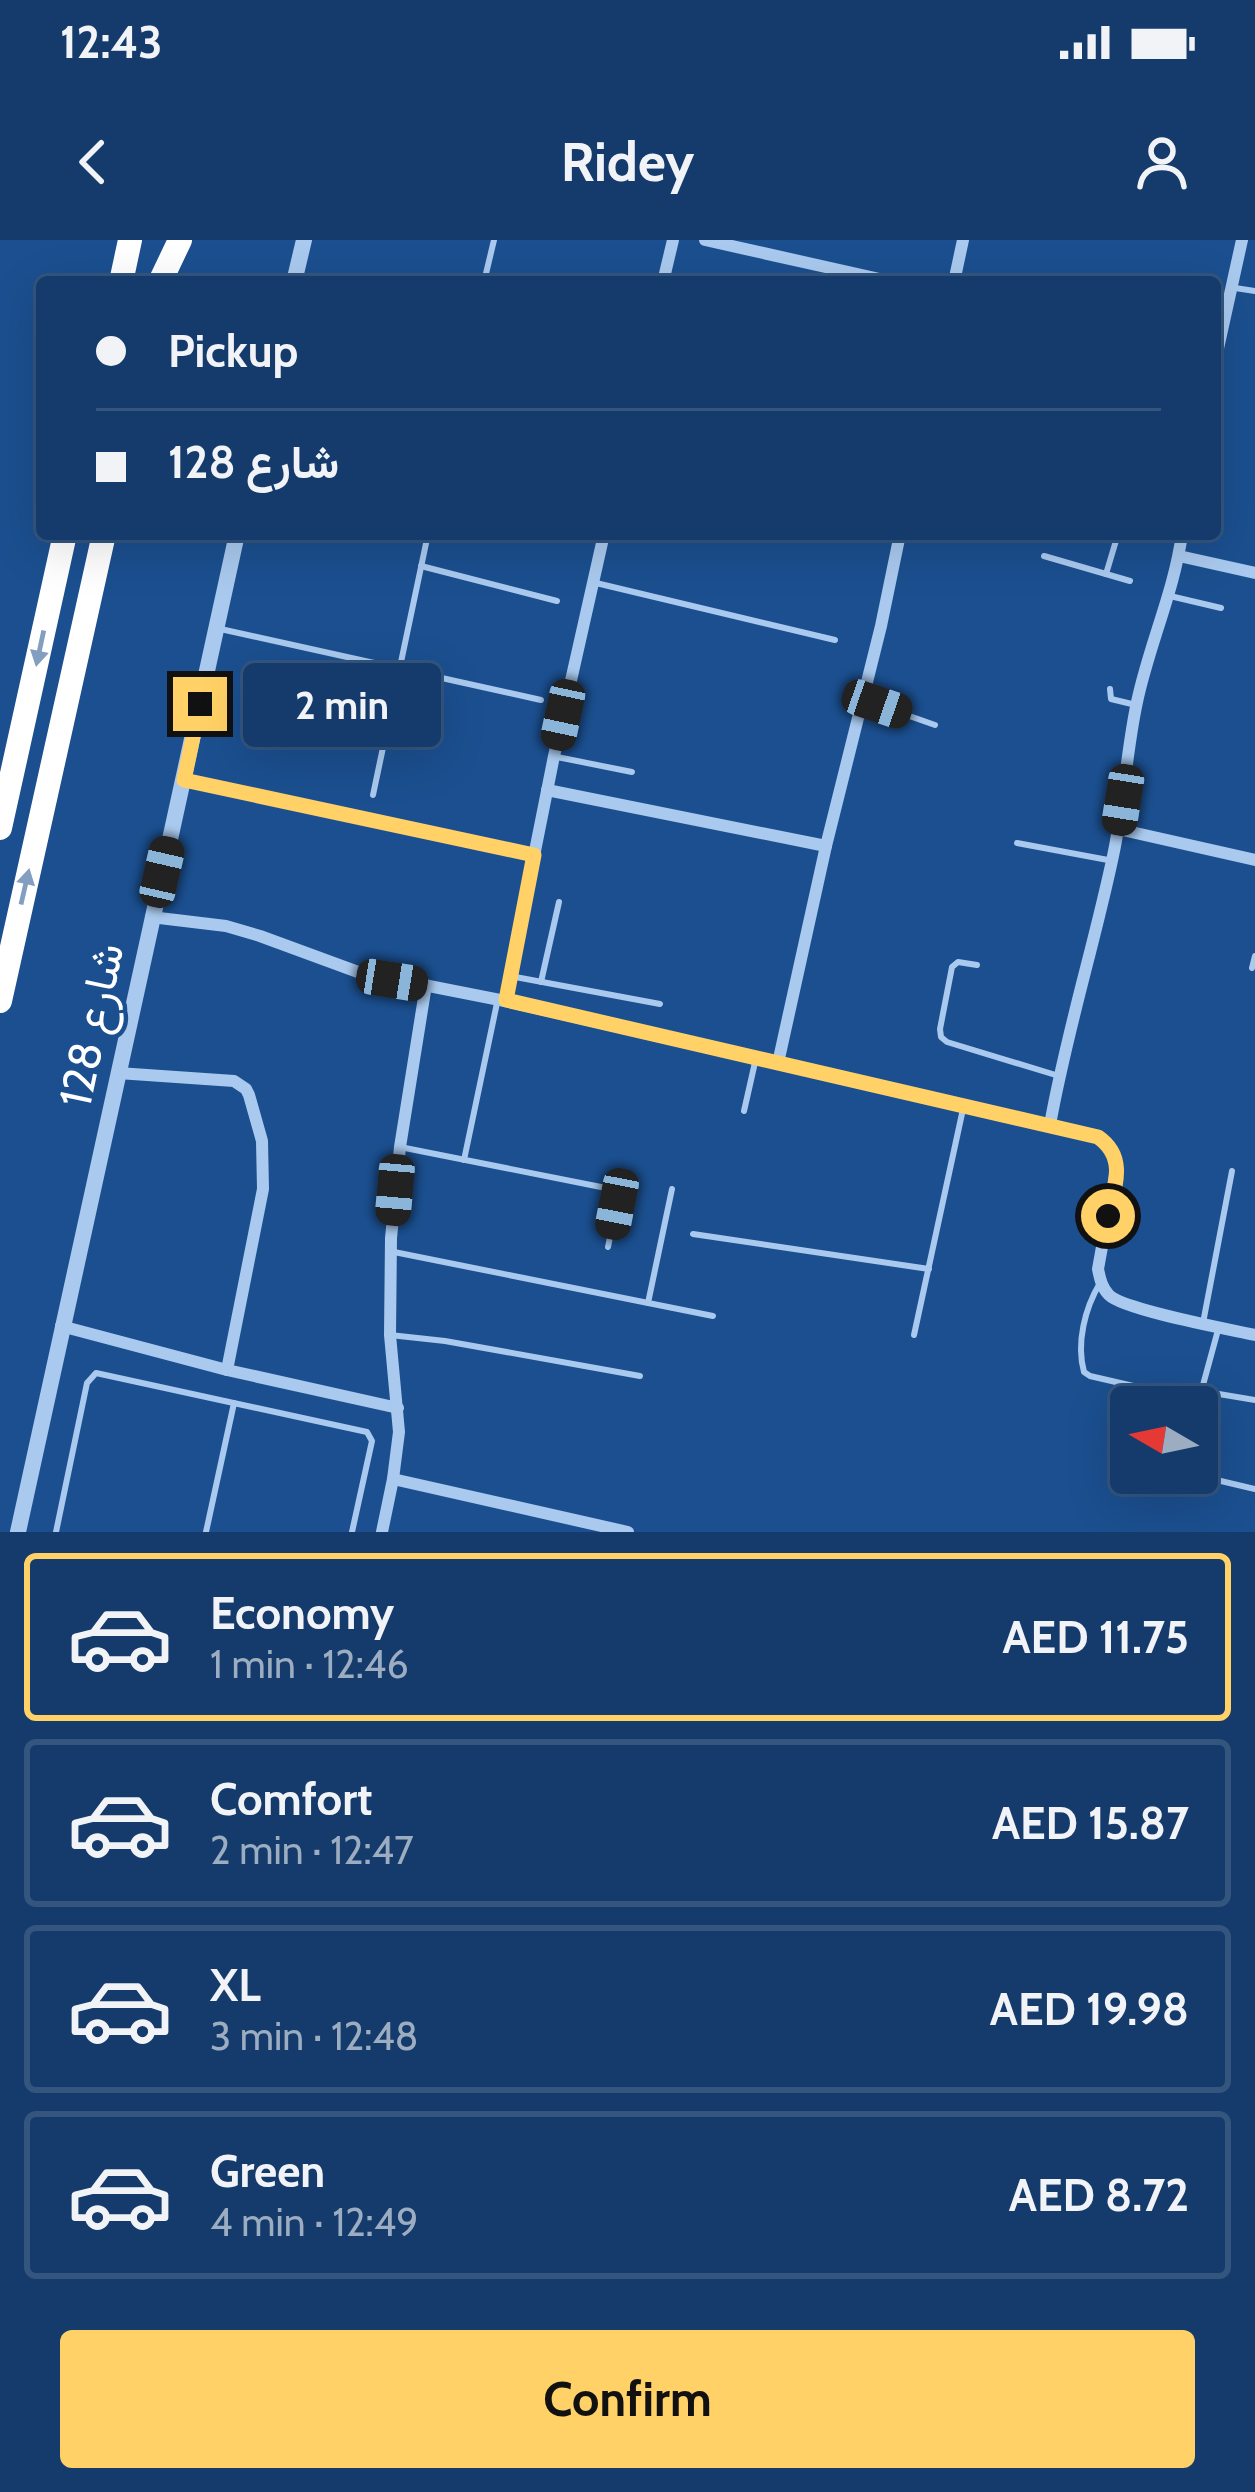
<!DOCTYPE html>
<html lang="en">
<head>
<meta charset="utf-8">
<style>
  :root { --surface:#143b6b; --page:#214673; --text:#f1f3f6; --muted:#9dadc1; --line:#33557e; --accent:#ffd166 }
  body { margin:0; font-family:Cabin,Vazirmatn,sans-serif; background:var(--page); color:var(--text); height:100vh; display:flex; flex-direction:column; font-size:45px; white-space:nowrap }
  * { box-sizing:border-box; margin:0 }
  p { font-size:39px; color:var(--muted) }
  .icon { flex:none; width:66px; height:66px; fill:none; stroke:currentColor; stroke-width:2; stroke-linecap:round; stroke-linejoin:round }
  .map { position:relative; height:1292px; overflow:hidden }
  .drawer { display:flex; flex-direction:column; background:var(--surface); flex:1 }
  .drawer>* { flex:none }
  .hud { position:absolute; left:36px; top:36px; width:1185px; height:264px; border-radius:12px; box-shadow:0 12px 48px #0002,0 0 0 3px var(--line); display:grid; align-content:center; height:264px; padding:0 60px; background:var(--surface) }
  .needle { width:78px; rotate:279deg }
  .tools { position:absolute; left:1110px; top:1146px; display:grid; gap:24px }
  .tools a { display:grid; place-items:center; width:108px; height:108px; border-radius:12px; background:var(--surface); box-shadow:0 12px 48px #0002,0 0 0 3px var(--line); font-size:60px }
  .end { position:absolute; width:54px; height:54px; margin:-27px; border:15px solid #ffd166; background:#111; box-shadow:0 0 0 6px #111 }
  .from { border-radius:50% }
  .bubble { position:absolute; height:84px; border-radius:12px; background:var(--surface); box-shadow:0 12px 48px #0002,0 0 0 3px var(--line); font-size:39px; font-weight:700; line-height:84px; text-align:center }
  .car { position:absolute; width:36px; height:72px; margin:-36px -18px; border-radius:15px; box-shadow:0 0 9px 3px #0007; background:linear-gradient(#222 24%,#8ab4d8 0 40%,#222 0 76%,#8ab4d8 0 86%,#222 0) }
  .hud b { display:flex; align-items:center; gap:42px; height:114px; font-size:45px }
  .hud b+b { border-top:3px solid var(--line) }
  .hud i { width:30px; height:30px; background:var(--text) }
  ul { padding:21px 0 0; list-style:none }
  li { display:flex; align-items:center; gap:36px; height:168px; margin:0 24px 18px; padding:0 36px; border:6px solid var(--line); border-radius:12px }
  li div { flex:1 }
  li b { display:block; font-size:45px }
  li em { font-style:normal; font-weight:700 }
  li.selected { border-color:var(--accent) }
  li>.icon { width:108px; height:108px; stroke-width:1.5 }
  .button { display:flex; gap:24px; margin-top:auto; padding:24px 60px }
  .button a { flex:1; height:138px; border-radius:12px; background:var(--accent); color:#111; font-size:48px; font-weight:700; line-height:138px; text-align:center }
  .status { display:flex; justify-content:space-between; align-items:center; height:84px; padding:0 60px; background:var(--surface); direction:ltr }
  .status svg { height:33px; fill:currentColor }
  header { display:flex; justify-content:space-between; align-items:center; height:156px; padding:0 60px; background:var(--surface); font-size:54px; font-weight:700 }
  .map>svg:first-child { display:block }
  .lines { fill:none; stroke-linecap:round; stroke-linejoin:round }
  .service { stroke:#a9c9ee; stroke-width:6 }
  .minor { stroke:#a9c9ee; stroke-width:12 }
  .tertiary { stroke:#a9c9ee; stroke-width:16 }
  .motorway { stroke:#fff; stroke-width:24 }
  .oneway { fill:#829ec1 }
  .route { stroke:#ffd166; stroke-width:15 }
  .labels { text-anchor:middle; stroke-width:9; stroke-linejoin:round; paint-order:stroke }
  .street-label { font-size:45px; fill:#fff; stroke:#1b4f8f }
</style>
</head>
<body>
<div class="status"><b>12:43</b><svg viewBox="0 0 49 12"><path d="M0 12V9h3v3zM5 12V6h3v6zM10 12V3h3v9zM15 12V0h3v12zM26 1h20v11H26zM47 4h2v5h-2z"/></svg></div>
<header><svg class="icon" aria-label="back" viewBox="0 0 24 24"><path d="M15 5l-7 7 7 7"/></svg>Ridey<svg class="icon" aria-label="person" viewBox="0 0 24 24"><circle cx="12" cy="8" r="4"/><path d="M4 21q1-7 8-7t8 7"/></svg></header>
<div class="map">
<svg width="1255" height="1292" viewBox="0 0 1255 1292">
  <rect width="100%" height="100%" fill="#1b4f8f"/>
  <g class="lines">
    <g class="service">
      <path d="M484,42L494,0"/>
      <path d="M1235,48L1255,51"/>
      <path d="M1044,316L1130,341"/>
      <path d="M421,326L557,361"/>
      <path d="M1106,334L1118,294"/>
      <path d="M596,343L835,400"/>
      <path d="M1170,356L1221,368"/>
      <path d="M216,388L541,460"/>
      <path d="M1110,449L1111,459L1136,465"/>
      <path d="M864,460L935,485"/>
      <path d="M557,517L632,532"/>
      <path d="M373,555L428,294"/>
      <path d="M1017,603L1108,620"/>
      <path d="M977,725L958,722L952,727L940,789L941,797L947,802L1059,836"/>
      <path d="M1252,728L1255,716"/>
      <path d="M510,736L660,764"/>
      <path d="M541,742L559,662"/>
      <path d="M744,871L756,818"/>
      <path d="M400,907L611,949L618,958L608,1007"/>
      <path d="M464,920L497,763"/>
      <path d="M693,994L929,1029"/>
      <path d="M394,1012L713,1076"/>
      <path d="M1100,1043C1085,1068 1076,1103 1084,1132L1090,1136L1198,1161"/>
      <path d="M648,1063L672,949"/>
      <path d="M1203,1083L1232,931"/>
      <path d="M390,1095L445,1101L640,1136"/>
      <path d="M914,1095L963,869"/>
      <path d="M1201,1151L1255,1160"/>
      <path d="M1197,1167L1218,1090"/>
      <path d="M1187,1233L1255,1249"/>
      <path d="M56,1292L87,1143L96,1133L367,1192L372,1201L352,1292"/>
      <path d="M206,1292L234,1163"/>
    </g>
    <g class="minor">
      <path d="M705,0L893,42"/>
      <path d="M663,42L673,0"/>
      <path d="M954,42L963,0"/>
      <path d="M1215,122L1242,0"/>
      <path d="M1179,316L1255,333"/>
      <path d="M184,540L534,615"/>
      <path d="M547,550L826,606"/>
      <path d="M1118,589L1255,620"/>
      <path d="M151,677L226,686L260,696L358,732L505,761L1098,897L1107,903L1117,924L1098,1029C1100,1039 1102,1048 1109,1055C1124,1070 1228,1089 1255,1095"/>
      <path d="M505,761L554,516L604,294"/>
      <path d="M778,823L826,606L881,386L900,294"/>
      <path d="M118,833L234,841L246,849L249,855L262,901L263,949L227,1130"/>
      <path d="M1050,885C1066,794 1094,706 1113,616C1124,565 1126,513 1137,462C1149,405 1174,352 1182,294"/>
      <path d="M61,1086L227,1130L398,1168"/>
      <path d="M393,1239L628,1292"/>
      <path d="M382,1292L393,1239L399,1192L390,1095L391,998L400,907L426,745"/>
    </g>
    <g class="tertiary">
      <path d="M294,42L304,0"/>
      <path d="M18,1292L237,294"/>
    </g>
    <g class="motorway">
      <path d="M121,42L130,0"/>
      <path d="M160,42L180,0"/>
      <path d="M0,588L65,294"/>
      <path d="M0,761L104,294"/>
    </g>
  </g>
  <defs><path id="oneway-solid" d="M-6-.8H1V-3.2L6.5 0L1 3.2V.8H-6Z" transform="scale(3)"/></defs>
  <g class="oneway">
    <use href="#oneway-solid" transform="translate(40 408) rotate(102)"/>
    <use href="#oneway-solid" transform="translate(25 647) rotate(-77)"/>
  </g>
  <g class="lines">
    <path class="route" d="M200,464L184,540L534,615L506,760L1098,897C1127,917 1115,946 1108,976"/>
  </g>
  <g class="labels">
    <g class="street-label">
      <text transform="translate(91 785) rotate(-78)" y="16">شارع 128</text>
    </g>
  </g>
</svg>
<div class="tools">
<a><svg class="needle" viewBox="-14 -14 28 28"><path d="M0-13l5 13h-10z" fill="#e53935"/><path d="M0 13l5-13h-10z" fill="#9dadc1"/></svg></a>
</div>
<i class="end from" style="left:1108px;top:976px"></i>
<i class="end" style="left:200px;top:464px"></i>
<div class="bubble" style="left:243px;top:423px;width:198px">2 min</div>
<i class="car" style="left:877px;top:464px;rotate:109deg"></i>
<i class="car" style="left:563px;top:475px;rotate:192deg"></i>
<i class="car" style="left:1123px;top:560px;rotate:189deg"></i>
<i class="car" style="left:162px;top:632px;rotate:13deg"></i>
<i class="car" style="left:392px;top:740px;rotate:99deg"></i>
<i class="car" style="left:395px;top:950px;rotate:185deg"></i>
<i class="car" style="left:617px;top:964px;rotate:191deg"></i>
<div class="hud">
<b><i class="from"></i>Pickup</b>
<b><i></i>شارع 128</b>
</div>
</div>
<section class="drawer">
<ul>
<li class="selected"><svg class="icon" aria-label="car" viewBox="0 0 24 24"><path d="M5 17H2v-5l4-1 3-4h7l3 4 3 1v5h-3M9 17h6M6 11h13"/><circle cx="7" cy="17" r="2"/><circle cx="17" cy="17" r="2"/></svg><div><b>Economy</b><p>1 min · 12:46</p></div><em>AED 11.75</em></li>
<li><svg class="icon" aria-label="car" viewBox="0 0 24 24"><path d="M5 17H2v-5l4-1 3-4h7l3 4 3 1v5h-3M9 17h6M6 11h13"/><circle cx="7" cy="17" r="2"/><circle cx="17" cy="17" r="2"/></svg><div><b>Comfort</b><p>2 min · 12:47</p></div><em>AED 15.87</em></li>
<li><svg class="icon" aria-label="car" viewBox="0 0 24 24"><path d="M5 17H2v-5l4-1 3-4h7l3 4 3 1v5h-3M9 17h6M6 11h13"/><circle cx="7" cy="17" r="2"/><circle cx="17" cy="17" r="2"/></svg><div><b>XL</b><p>3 min · 12:48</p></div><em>AED 19.98</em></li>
<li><svg class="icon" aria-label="car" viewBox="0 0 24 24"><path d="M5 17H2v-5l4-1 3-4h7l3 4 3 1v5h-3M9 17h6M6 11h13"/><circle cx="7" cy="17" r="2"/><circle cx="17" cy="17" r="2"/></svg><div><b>Green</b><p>4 min · 12:49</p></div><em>AED 8.72</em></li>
</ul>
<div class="button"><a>Confirm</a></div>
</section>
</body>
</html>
